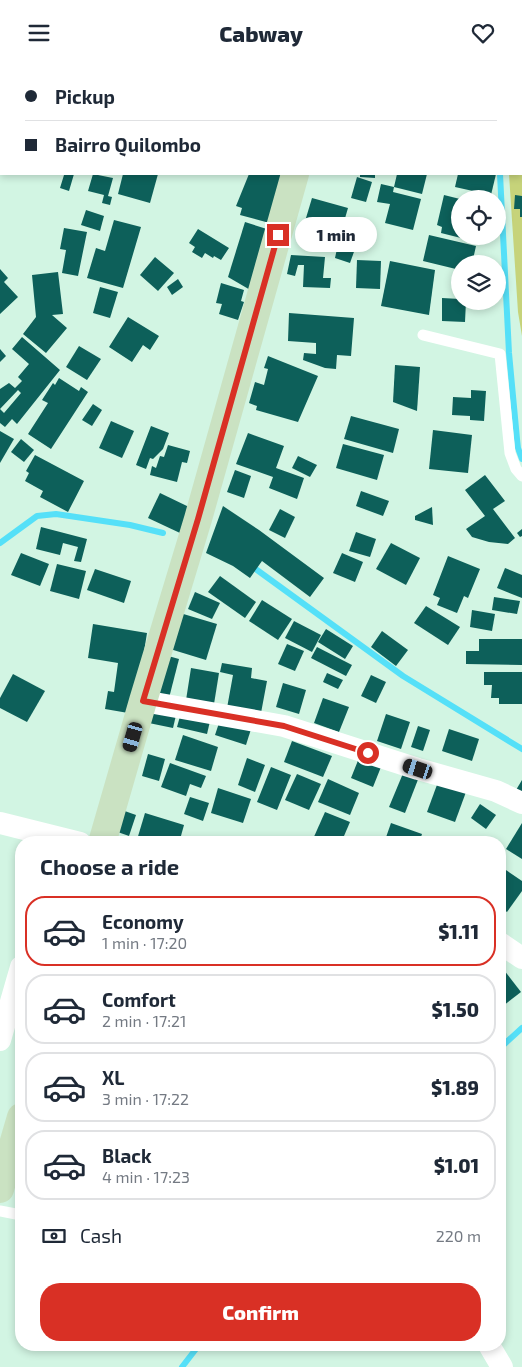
<!DOCTYPE html>
<html lang="en">
<head>
<meta charset="utf-8">
<style>
  :root { --surface:#fff; --page:#f6f6f7; --text:#1f2937; --muted:#747a83; --line:#e0e1e3; --accent:#d93025 }
  body { margin:0; font-family:"Exo 2",sans-serif; background:var(--page); color:var(--text); height:100vh; display:flex; flex-direction:column; font-size:19px; white-space:nowrap }
  * { box-sizing:border-box; margin:0 }
  p { font-size:16px; color:var(--muted) }
  .icon { flex:none; width:28px; height:28px; fill:none; stroke:currentColor; stroke-width:2; stroke-linecap:round; stroke-linejoin:round }
  .map { position:relative; flex:1; overflow:hidden }
  .panel { position:absolute; left:15px; top:771px; width:491px; height:515px; display:flex; flex-direction:column; background:var(--surface); border-radius:20px; box-shadow:0 2px 8px #0003 }
  .panel>* { flex:none }
  .hud { position:absolute; left:0px; top:0px; width:522px; height:110px; box-shadow:0 2px 8px #0003; display:grid; align-content:center; height:110px; padding:0 25px; background:var(--surface) }
  .buttons { position:absolute; left:451px; top:125px; display:grid; gap:10px }
  .buttons a { display:grid; place-items:center; width:55px; height:55px; border-radius:50%; background:var(--surface); box-shadow:0 2px 8px #0003; font-size:25px }
  .end { position:absolute; width:22px; height:22px; margin:-11px; border:6px solid #d93025; background:#fff; box-shadow:0 0 0 2px #fff }
  .from { border-radius:50% }
  .bubble { position:absolute; height:35px; border-radius:18px; background:var(--surface); box-shadow:0 2px 8px #0003; font-size:16px; font-weight:800; line-height:35px; text-align:center }
  .car { position:absolute; width:15px; height:30px; margin:-15px -8px; border-radius:6px; box-shadow:0 0 4px 1px #0007; background:linear-gradient(#222 24%,#8ab4d8 0 40%,#222 0 76%,#8ab4d8 0 86%,#222 0) }
  .hud b { display:flex; align-items:center; gap:18px; height:48px; font-size:19px }
  .hud b+b { border-top:1px solid var(--line) }
  .hud i { width:12px; height:12px; background:var(--text) }
  ul { padding:0; list-style:none }
  li { display:flex; align-items:center; gap:15px; height:70px; margin:0 10px 8px; padding:0 15px; border:2px solid var(--line); border-radius:20px }
  li div { flex:1 }
  li b { display:block; font-size:19px }
  li em { font-style:normal; font-weight:800 }
  li.current { border-color:var(--accent) }
  li>.icon { width:45px; height:45px; stroke-width:1.5 }
  h2 { padding:0 25px; font-size:22px; line-height:60px }
  .pay { display:flex; align-items:center; gap:12px; height:55px; padding:0 25px; font-size:19px }
  .pay p { margin-inline-start:auto }
  .cta { display:flex; gap:10px; margin-top:auto; padding:10px 25px }
  .cta a { flex:1; height:58px; border-radius:20px; background:var(--accent); color:#fff; font-size:20px; font-weight:800; line-height:58px; text-align:center }
  header { display:flex; justify-content:space-between; align-items:center; height:65px; padding:0 25px; background:var(--surface); font-size:22px; font-weight:800 }
  .map>svg:first-child { display:block }
  .green { fill:#c6d37a }
  .lines { fill:none; stroke-linecap:round; stroke-linejoin:round }
  .stream { stroke:#55e0f8; stroke-width:6 }
  .building { fill:#0d605a; fill-rule:evenodd }
  .lane { stroke:#fff; stroke-width:11 }
  .street { stroke:#fff; stroke-width:22 }
  .secondary { stroke:#cae2c2; stroke-width:28 }
  .route { stroke:#d93025; stroke-width:6 }
</style>
</head>
<body>
<header><svg class="icon" aria-label="menu" viewBox="0 0 24 24"><path d="M4 6h16M4 12h16M4 18h16"/></svg>Cabway<svg class="icon" aria-label="heart" viewBox="0 0 24 24"><path d="M12 20l-8-8c-3-5 5-10 8-4 3-6 11-1 8 4z"/></svg></header>
<div class="map">
<svg width="522" height="1302" viewBox="0 0 522 1302">
  <rect width="100%" height="100%" fill="#d2f5e3"/>
  <path class="green" d="M521,93H522V271L518,247L509,109H521Z"/>
  <g class="lines">
    <g class="stream">
      <path d="M496,0V1"/>
      <path d="M500,109L509,288L517,374L518,383L522,394"/>
      <path d="M0,478L37,451L56,449L130,460L163,468"/>
      <path d="M257,505L403,611L522,684"/>
      <path d="M500,983L522,963"/>
      <path d="M182,1302L199,1280"/>
    </g>
  </g>
  <g class="building">
    <path d="M60,109H74L69,126L60,123L64,110Z"/>
    <path d="M93,109L113,113L108,131L112,132L110,140L102,138L104,130L88,126Z"/>
    <path d="M123,109H158L150,138L118,129Z"/>
    <path d="M249,109H286L273,159L240,150L242,143L236,141Z"/>
    <path d="M360,109H375V113L360,112Z"/>
    <path d="M397,109H427L422,129L394,122L393,127L421,134L413,165L385,158L390,139L377,137L381,119L394,122Z"/>
    <path d="M458,109H496L491,130L455,122Z"/>
    <path d="M357,112L372,117L366,137L351,133Z"/>
    <path d="M444,130L460,134V171H478L477,177L441,168L442,162L437,160Z"/>
    <path d="M515,130L522,131V152H520V144H514Z"/>
    <path d="M312,133L348,143L339,174L303,163Z"/>
    <path d="M86,145L104,151L100,166L81,160Z"/>
    <path d="M114,155L141,162L123,223L87,213L96,183L105,186Z"/>
    <path d="M245,157L270,165L252,226L228,212Z"/>
    <path d="M64,163L87,167L78,211L62,208L66,185L60,184Z"/>
    <path d="M198,164L229,183L221,195L214,191L213,193L205,188L202,193L192,187L195,182L189,178Z"/>
    <path d="M429,170L476,181L472,199H460V205L423,196Z"/>
    <path d="M338,179L355,184L350,198L335,193Z"/>
    <path d="M291,190L325,192L323,213H331L330,223L303,222L304,200H298L295,211L287,209Z"/>
    <path d="M155,192L174,208L158,226L140,210Z"/>
    <path d="M357,195L381,196L380,224L356,223Z"/>
    <path d="M390,196L435,205L429,250L381,241Z"/>
    <path d="M0,204L8,213L4,217L18,232L0,249Z"/>
    <path d="M58,207L63,249L52,250L67,263L46,288L23,269L36,252L32,210Z"/>
    <path d="M178,214L183,222L172,230L167,222Z"/>
    <path d="M221,218L244,225L241,236L244,237L238,255L219,249L222,239L216,238Z"/>
    <path d="M100,222L118,227L110,253L93,248Z"/>
    <path d="M442,233L460,234V236H466L465,257L442,256Z"/>
    <path d="M289,248L354,253L351,291L337,290L336,304L325,303L303,295L304,288L316,289V278L288,276Z"/>
    <path d="M128,252L159,271L150,285L143,280L132,297L109,282Z"/>
    <path d="M22,272L60,305L17,359L12,354L5,362L0,358V324L9,318L15,323L22,316L18,312L29,299L12,284ZM18,325L21,328L4,348L0,344Z"/>
    <path d="M79,281L101,294L87,315L66,302Z"/>
    <path d="M0,284L6,291L0,297Z"/>
    <path d="M268,291L318,311L298,357L256,345L257,341L249,338L255,317L264,320L268,304L264,303Z"/>
    <path d="M395,300L420,302L417,346L393,337Z"/>
    <path d="M59,313L79,326L81,322L88,327L51,384L28,369L48,338L42,335L53,318L55,320Z"/>
    <path d="M471,325L486,326L484,356L470,355V351L452,350L453,332L471,333Z"/>
    <path d="M93,339L102,345L92,361L82,355Z"/>
    <path d="M351,351L399,364L393,388L344,374Z"/>
    <path d="M111,356L134,366L122,393L99,383Z"/>
    <path d="M151,361L169,368L163,384L153,394L150,393L146,404L136,400Z"/>
    <path d="M433,365L472,370L468,408L429,404Z"/>
    <path d="M0,366L14,374L0,398Z"/>
    <path d="M248,368L284,381L276,403L304,413L297,434L269,423L273,412L236,399Z"/>
    <path d="M21,374L34,385L24,397L11,387Z"/>
    <path d="M343,379L384,390L377,415L336,403Z"/>
    <path d="M168,380L190,386L187,398L182,397L177,417L150,410L152,401L156,403L160,391L164,392Z"/>
    <path d="M35,390L84,416L68,447L40,432L43,426L25,416L29,408L26,406Z"/>
    <path d="M298,391L317,400L310,412L292,403Z"/>
    <path d="M235,405L251,411L244,433L227,427Z"/>
    <path d="M485,410L505,436L493,444L515,473L508,479L489,477L472,472L466,464L485,451L465,425Z"/>
    <path d="M361,426L389,436L383,451L356,441Z"/>
    <path d="M160,428L189,442L180,468L148,453Z"/>
    <path d="M223,441L259,465L324,513L310,532L262,496L250,513L233,501L206,488Z"/>
    <path d="M432,442L433,460L415,455V451Z"/>
    <path d="M280,444L295,452L285,473L269,465Z"/>
    <path d="M41,462L87,474L81,497L74,496L78,482L63,478L60,490L36,484Z"/>
    <path d="M522,464V471L520,472L517,468Z"/>
    <path d="M356,467L376,474L370,492L349,486Z"/>
    <path d="M391,478L420,493L406,520L376,504Z"/>
    <path d="M21,488L49,499L40,521L11,510Z"/>
    <path d="M342,488L363,497L355,517L333,508Z"/>
    <path d="M448,491L480,504L468,533L464,531L457,548L437,540L440,533L433,530Z"/>
    <path d="M57,499L86,506L79,534L50,526Z"/>
    <path d="M505,503L522,510V533L497,523Z"/>
    <path d="M95,504L131,516L124,538L87,525Z"/>
    <path d="M220,511L256,537L245,553L208,527Z"/>
    <path d="M195,527L220,538L212,554L188,544Z"/>
    <path d="M494,532L520,536L517,549L492,545Z"/>
    <path d="M262,535L292,554L278,575L249,556Z"/>
    <path d="M426,541L460,562L448,580L414,558Z"/>
    <path d="M472,545L495,549L492,566L470,562Z"/>
    <path d="M180,548L217,559L206,595L170,584Z"/>
    <path d="M294,556L321,570L312,587L285,573Z"/>
    <path d="M93,559L147,568L134,649L105,644L108,626L114,627L118,598L88,593Z"/>
    <path d="M326,564L353,581L345,594L318,577Z"/>
    <path d="M382,566L408,585L396,601L371,582Z"/>
    <path d="M479,574H522V600L466,599V586H479Z"/>
    <path d="M287,579L304,586L295,606L278,599Z"/>
    <path d="M317,582L352,600L346,611L311,593Z"/>
    <path d="M161,589L179,594L169,633L151,628Z"/>
    <path d="M222,598L252,603L251,613L267,616L261,648L227,643L233,610L220,607Z"/>
    <path d="M191,603L219,608L214,639L186,635Z"/>
    <path d="M484,607H522V639H499V633H491L492,620H484Z"/>
    <path d="M327,608L343,615L338,624L323,617Z"/>
    <path d="M13,609L45,626L27,657L0,643V633Z"/>
    <path d="M371,610L386,617L376,638L361,631Z"/>
    <path d="M283,618L306,625L299,649L276,642Z"/>
    <path d="M323,633L349,642L339,667L314,658Z"/>
    <path d="M148,639L177,646L173,663L144,657Z"/>
    <path d="M182,644L211,652L207,669L177,662Z"/>
    <path d="M386,649L410,657L401,684L377,676Z"/>
    <path d="M221,652L252,661L246,680L215,670Z"/>
    <path d="M418,661L430,665L423,686L411,682Z"/>
    <path d="M449,664L479,674L472,696L442,686Z"/>
    <path d="M183,670L218,682L211,706L175,695Z"/>
    <path d="M292,676L332,691L323,712L284,697Z"/>
    <path d="M361,688L383,697L373,722L351,713Z"/>
    <path d="M148,689L165,694L159,716L142,711Z"/>
    <path d="M247,693L265,700L255,727L238,720Z"/>
    <path d="M170,698L206,711L201,723L190,719L186,731L161,722Z"/>
    <path d="M271,702L291,710L277,745L257,737Z"/>
    <path d="M404,706L419,712L405,748L389,742Z"/>
    <path d="M297,709L321,719L309,745L285,735Z"/>
    <path d="M328,714L359,728L350,750L318,737Z"/>
    <path d="M522,715V729L516,725Z"/>
    <path d="M438,717L466,727L455,757L427,747Z"/>
    <path d="M218,723L251,734L243,758L211,748Z"/>
    <path d="M190,732L209,738L203,756L184,749Z"/>
    <path d="M480,739L496,750L486,764L471,753Z"/>
    <path d="M119,744L136,750L129,771L112,765Z"/>
    <path d="M325,747L350,757L341,778H322L313,774Z"/>
    <path d="M145,748L184,760L179,778H136Z"/>
    <path d="M391,758L422,769L419,778H384Z"/>
    <path d="M522,758V794L506,784Z"/>
    <path d="M500,801L522,816V826L507,847L500,842Z"/>
    <path d="M500,900L521,927L503,941L500,938Z"/>
  </g>
  <g class="lines">
    <g class="lane">
      <path d="M423,270L500,289L510,388L516,404L522,411"/>
      <path d="M0,1146L21,1150"/>
    </g>
    <g class="street">
      <path d="M36,1L37,0"/>
      <path d="M0,57L1,55"/>
      <path d="M143,636L284,661L418,704L496,726L522,738"/>
      <path d="M0,758L80,778"/>
      <path d="M500,878L522,893"/>
      <path d="M0,975L21,902"/>
      <path d="M489,1280L502,1302"/>
    </g>
    <g class="secondary">
      <path d="M328,1V0"/>
      <path d="M102,778L143,636L198,454L295,109"/>
      <path d="M0,1124L21,1052"/>
    </g>
  </g>
  <g class="lines">
    <path class="route" d="M278,170L198,454L143,636L284,661L368,688"/>
  </g>
</svg>
<div class="buttons">
<a><svg class="icon" aria-label="locate" viewBox="0 0 24 24"><circle cx="12" cy="12" r="6"/><path d="M12 2v4M12 18v4M2 12h4M18 12h4"/></svg></a>
<a><svg class="icon" aria-label="layers" viewBox="0 0 24 24"><path d="M12 4l9 5-9 5-9-5zM3 14l9 5 9-5"/></svg></a>
</div>
<i class="end from" style="left:368px;top:688px"></i>
<i class="end" style="left:278px;top:170px"></i>
<div class="bubble" style="left:295px;top:152px;width:82px">1 min</div>
<i class="car" style="left:133px;top:672px;rotate:196deg"></i>
<i class="car" style="left:418px;top:704px;rotate:288deg"></i>
<div class="hud">
<b><i class="from"></i>Pickup</b>
<b><i></i>Bairro Quilombo</b>
</div>
<section class="panel">
<h2>Choose a ride</h2>
<ul>
<li class="current"><svg class="icon" aria-label="car" viewBox="0 0 24 24"><path d="M5 17H2v-5l4-1 3-4h7l3 4 3 1v5h-3M9 17h6M6 11h13"/><circle cx="7" cy="17" r="2"/><circle cx="17" cy="17" r="2"/></svg><div><b>Economy</b><p>1 min · 17:20</p></div><em>$1.11</em></li>
<li><svg class="icon" aria-label="car" viewBox="0 0 24 24"><path d="M5 17H2v-5l4-1 3-4h7l3 4 3 1v5h-3M9 17h6M6 11h13"/><circle cx="7" cy="17" r="2"/><circle cx="17" cy="17" r="2"/></svg><div><b>Comfort</b><p>2 min · 17:21</p></div><em>$1.50</em></li>
<li><svg class="icon" aria-label="car" viewBox="0 0 24 24"><path d="M5 17H2v-5l4-1 3-4h7l3 4 3 1v5h-3M9 17h6M6 11h13"/><circle cx="7" cy="17" r="2"/><circle cx="17" cy="17" r="2"/></svg><div><b>XL</b><p>3 min · 17:22</p></div><em>$1.89</em></li>
<li><svg class="icon" aria-label="car" viewBox="0 0 24 24"><path d="M5 17H2v-5l4-1 3-4h7l3 4 3 1v5h-3M9 17h6M6 11h13"/><circle cx="7" cy="17" r="2"/><circle cx="17" cy="17" r="2"/></svg><div><b>Black</b><p>4 min · 17:23</p></div><em>$1.01</em></li>
</ul>
<div class="pay"><svg class="icon" aria-label="cash" viewBox="0 0 24 24"><path d="M3 7h18v10H3z"/><circle cx="12" cy="12" r="2"/></svg>Cash<p>220 m</p></div>
<div class="cta"><a>Confirm</a></div>
</section>
</div>
</body>
</html>
